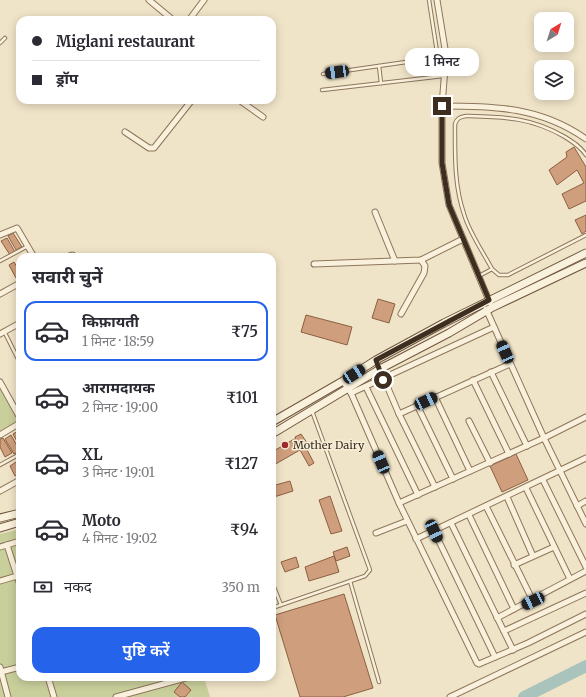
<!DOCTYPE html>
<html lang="hi">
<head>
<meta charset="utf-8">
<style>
  :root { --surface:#fff; --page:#f2f2f3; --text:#2b2b33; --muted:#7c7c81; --line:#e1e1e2; --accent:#2563eb }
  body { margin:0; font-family:Merriweather,"Noto Sans Devanagari",serif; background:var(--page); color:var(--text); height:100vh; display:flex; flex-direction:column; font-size:15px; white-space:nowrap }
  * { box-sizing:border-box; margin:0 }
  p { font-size:13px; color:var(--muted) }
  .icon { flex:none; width:22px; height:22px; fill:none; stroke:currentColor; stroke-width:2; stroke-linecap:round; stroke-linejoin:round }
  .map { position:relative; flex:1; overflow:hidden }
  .side { position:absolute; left:16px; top:253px; width:260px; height:428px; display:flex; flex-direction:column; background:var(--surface); border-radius:12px; box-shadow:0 2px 10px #0003 }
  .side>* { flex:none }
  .banner { position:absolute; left:16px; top:16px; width:260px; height:88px; border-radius:12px; box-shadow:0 2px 10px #0003; display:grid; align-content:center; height:88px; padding:0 16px; background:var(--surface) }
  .needle { width:26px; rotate:38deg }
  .controls { position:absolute; left:534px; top:12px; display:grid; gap:8px }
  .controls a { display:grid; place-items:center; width:40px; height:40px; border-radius:8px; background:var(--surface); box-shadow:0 2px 10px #0003; font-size:20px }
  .end { position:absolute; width:18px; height:18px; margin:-9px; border:5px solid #3d2e20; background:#fff; box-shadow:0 0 0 2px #fff }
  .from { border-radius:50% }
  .bubble { position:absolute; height:28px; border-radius:12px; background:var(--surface); box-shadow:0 2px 10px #0003; font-size:13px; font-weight:600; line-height:28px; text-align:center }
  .car { position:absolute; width:12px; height:24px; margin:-12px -6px; border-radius:5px; box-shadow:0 0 3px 1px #0007; background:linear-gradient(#222 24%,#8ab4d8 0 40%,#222 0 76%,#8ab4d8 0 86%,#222 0) }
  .banner b { display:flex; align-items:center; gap:14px; height:38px; font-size:15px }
  .banner b+b { border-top:1px solid var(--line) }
  .banner i { width:10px; height:10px; background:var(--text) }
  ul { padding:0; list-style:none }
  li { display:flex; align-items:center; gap:12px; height:60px; margin:0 8px 6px; padding:0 8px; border:2px solid transparent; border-radius:12px }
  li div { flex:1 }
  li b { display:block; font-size:15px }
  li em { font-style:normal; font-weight:600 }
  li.on { border-color:var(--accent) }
  li>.icon { width:36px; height:36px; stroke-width:1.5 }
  h2 { padding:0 16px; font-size:18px; line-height:48px }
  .pay { display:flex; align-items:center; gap:10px; height:44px; padding:0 16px; font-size:15px }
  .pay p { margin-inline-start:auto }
  .button { display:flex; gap:8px; margin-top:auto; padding:8px 16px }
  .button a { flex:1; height:46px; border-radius:12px; background:var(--accent); color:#fff; font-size:16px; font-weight:600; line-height:46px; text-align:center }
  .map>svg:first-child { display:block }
  .green { fill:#c9cf9b }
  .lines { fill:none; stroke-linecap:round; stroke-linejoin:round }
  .river { stroke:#a9c4bc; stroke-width:12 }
  .building { fill:#cf9f7d; stroke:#8d5f41 }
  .lane-casing { stroke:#8d765c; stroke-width:4.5 }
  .street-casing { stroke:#8d765c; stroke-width:7 }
  .secondary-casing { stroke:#6f573f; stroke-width:9 }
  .lane { stroke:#faf1dc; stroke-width:2.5 }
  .street { stroke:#faf1dc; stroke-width:5 }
  .secondary { stroke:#faf1dc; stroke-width:7 }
  .route { stroke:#3d2e20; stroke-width:5 }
  .poi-dot { fill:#9e2a2b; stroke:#f7eed8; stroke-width:1.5 }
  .labels { text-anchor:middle; stroke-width:3; stroke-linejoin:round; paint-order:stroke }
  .poi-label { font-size:11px; fill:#3d2e20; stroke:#f7eed8; text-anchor:start }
</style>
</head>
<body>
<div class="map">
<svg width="586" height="697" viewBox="0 0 586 697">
  <rect width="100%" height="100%" fill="#f0e4c8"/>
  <g class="green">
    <path d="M0,381L20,418V423L0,435Z"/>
    <path d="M20,529V677H204L210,697H0V534Z"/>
  </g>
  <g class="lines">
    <path class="river" d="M524,697L586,666"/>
  </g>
  <g class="building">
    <path d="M574,147L586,167V201L569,209L562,194L584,183L577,170L557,185L549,170L567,157L566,152Z"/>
    <path d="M586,215V231L582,234L575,220Z"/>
    <path d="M13,233L22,247L16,250L8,236Z"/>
    <path d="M7,238L15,252L10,255L1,241Z"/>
    <path d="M14,262L20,272V276L16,278L9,265Z"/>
    <path d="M378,299L395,304L389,323L372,318Z"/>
    <path d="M306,315L352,327L347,345L301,332Z"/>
    <path d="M20,430V447L13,434Z"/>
    <path d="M301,434L308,444L305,446L314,463L309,466L300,450L272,466V452L296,438L295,437Z"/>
    <path d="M11,435L20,451L14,454L5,439Z"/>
    <path d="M3,438L12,453L5,457L0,447V439Z"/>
    <path d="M516,454L528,480L502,492L490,466Z"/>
    <path d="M16,462L20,469V474L15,476L10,466Z"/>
    <path d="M290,481L293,491L274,497L272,486Z"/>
    <path d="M330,496L342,531L331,534L319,500Z"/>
    <path d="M347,547L350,556L336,561L333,552Z"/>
    <path d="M334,556L339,572L309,581L305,567Z"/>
    <path d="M296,557L299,567L285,572L281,562Z"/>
    <path d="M344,594L373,688L343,697H300L275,615Z"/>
    <path d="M182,682L191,690L185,697H180L174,692Z"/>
  </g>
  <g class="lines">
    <defs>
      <g id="lane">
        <path d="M0,43L5,38"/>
        <path d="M379,66L381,83"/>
        <path d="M323,74L434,58L437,52L429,0"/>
        <path d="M322,90L443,76"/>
        <path d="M0,261L28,246"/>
        <path d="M492,269L499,275H508L586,235"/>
        <path d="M479,276L492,269C483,252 469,232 464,214C454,185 455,154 455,124C457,118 460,117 466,116C504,117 531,117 565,137C573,142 581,147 586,155"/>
        <path d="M4,331L20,363"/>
        <path d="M0,465L20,454"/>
        <path d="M350,581L379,682"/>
        <path d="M272,582L281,605"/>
        <path d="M272,608L365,576L370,570L312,411"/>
      </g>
      <g id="street">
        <path d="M149,0L173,20"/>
        <path d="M437,0L446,55L442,106V163L449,205L490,303"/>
        <path d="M189,20L204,0"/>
        <path d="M239,100L263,117"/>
        <path d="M442,106C495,106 541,107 586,139"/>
        <path d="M125,132L149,148H154L192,100"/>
        <path d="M375,212L395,261"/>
        <path d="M0,235L17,228L34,257"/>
        <path d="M66,257L72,255L76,257"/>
        <path d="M314,264L421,260L463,239"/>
        <path d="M0,294L20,283"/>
        <path d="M486,309L544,438L586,524"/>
        <path d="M401,314L424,273L425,266L421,260"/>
        <path d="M0,334L20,323"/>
        <path d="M376,360L399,414L435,487"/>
        <path d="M491,372L527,446"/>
        <path d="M473,380L509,454"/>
        <path d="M343,381L351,393L399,503L477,663L479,664L528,643L586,614"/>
        <path d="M0,382L20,418"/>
        <path d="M366,387L418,495"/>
        <path d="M351,393L494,327"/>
        <path d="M435,397L470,471"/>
        <path d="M417,405L453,479"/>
        <path d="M399,414L510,364"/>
        <path d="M469,421L490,463"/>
        <path d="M0,435L20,423"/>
        <path d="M543,480L586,567"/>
        <path d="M526,488L570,579"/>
        <path d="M0,491L20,480"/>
        <path d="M507,497L533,556"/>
        <path d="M399,503L544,438L586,417"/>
        <path d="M486,506L533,601"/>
        <path d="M577,506L586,501"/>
        <path d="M469,515L514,609"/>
        <path d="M451,523L513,650"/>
        <path d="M434,531L495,657"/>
        <path d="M376,533L407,521"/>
        <path d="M416,539L586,458"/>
        <path d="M7,545L20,585"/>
        <path d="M0,547L20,541"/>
        <path d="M514,565L554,547"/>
        <path d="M0,581L17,576"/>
        <path d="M497,618L586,571"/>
        <path d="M504,631L586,593"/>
        <path d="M0,667L8,697"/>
        <path d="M1,672L20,667"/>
        <path d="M48,677L54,697"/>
        <path d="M116,697L189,677"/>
        <path d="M450,697L586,632"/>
      </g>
      <g id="secondary">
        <path d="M272,422L343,381L376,360L444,323L586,253"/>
        <path d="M272,434L380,369L449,333L493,307L586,263"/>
        <path d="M0,518L20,513"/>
        <path d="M0,528L20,522"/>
      </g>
    </defs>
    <use href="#lane" class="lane-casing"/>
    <use href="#street" class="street-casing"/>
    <use href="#secondary" class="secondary-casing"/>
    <use href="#lane" class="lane"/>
    <use href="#street" class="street"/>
    <use href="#secondary" class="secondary"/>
  </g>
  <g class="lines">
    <path class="route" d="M383,380L376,360L489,300L449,205L442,163V106"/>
  </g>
  <circle class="poi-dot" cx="285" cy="445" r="4"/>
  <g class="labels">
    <g class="poi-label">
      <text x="293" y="449">Mother Dairy</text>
    </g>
  </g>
</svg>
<div class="controls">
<a><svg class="needle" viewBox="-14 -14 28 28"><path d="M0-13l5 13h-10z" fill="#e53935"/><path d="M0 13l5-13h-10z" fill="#7c7c81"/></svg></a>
<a><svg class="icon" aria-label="layers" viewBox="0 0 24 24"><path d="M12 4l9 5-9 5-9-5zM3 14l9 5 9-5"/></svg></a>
</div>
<i class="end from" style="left:383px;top:380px"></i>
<i class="end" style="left:442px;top:106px"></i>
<div class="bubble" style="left:405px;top:48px;width:74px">1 मिनट</div>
<i class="car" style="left:337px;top:72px;rotate:262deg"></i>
<i class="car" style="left:505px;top:352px;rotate:336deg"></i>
<i class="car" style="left:354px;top:374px;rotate:57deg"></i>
<i class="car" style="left:426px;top:401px;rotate:65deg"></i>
<i class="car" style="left:381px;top:462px;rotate:337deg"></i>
<i class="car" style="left:434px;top:531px;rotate:155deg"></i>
<i class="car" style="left:533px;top:601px;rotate:245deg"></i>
<div class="banner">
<b><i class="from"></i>Miglani restaurant</b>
<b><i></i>ड्रॉप</b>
</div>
<section class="side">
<h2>सवारी चुनें</h2>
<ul>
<li class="on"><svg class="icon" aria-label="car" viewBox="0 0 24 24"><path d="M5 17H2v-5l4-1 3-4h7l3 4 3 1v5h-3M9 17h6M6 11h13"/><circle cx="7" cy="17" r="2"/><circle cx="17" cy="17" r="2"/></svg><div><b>किफ़ायती</b><p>1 मिनट · 18:59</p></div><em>₹75</em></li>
<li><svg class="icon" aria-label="car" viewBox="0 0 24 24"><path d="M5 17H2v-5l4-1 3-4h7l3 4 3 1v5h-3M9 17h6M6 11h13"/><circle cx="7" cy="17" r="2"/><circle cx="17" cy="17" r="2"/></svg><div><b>आरामदायक</b><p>2 मिनट · 19:00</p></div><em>₹101</em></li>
<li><svg class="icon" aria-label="car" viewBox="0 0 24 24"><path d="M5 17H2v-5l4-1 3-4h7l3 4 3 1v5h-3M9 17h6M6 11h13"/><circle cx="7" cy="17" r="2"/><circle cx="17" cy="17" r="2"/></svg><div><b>XL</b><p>3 मिनट · 19:01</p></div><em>₹127</em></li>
<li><svg class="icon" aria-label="car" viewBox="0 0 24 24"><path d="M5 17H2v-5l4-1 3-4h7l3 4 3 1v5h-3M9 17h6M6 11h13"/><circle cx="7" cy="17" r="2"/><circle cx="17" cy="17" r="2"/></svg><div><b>Moto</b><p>4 मिनट · 19:02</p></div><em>₹94</em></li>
</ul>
<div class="pay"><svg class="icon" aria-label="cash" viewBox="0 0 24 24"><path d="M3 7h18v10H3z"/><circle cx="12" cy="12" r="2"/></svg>नकद<p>350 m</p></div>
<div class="button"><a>पुष्टि करें</a></div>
</section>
</div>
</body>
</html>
